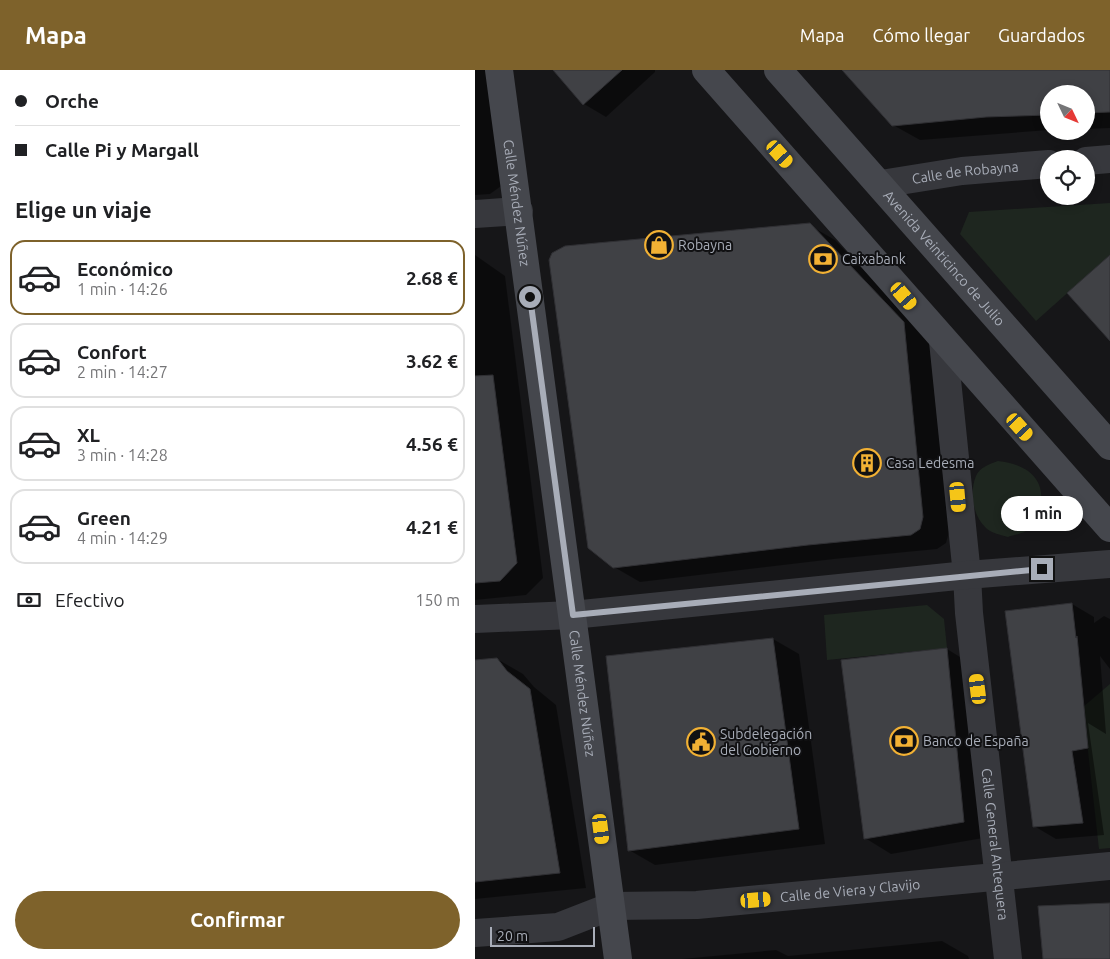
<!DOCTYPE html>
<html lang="es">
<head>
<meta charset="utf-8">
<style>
  :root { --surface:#fff; --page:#f6f6f6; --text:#202124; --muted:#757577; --line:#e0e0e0; --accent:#7e622b }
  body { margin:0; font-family:Ubuntu,sans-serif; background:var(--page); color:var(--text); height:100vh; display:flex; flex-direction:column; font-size:19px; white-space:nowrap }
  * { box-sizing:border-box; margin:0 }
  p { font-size:16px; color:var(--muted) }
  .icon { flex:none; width:28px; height:28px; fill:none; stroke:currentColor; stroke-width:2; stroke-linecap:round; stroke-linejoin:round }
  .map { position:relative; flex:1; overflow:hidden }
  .details { display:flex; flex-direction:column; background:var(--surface); width:475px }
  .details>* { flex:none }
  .guide { display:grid; align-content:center; height:110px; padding:0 15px; background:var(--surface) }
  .needle { width:32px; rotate:133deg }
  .buttons { position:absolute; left:565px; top:15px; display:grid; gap:10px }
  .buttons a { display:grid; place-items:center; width:55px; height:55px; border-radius:50%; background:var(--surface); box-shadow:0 2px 8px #0003; font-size:25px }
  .scale { position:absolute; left:15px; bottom:12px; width:105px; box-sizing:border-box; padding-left:5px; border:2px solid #a8adb8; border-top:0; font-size:14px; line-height:18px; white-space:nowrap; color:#a8adb8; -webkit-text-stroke:4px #111113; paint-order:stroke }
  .end { position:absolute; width:22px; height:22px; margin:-11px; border:6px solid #a8adb8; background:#111; box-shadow:0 0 0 2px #111 }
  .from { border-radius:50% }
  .bubble { position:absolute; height:35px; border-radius:18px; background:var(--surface); box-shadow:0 2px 8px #0003; font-size:16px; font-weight:600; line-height:35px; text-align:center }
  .car { position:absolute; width:15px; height:30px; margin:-15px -8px; border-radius:6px; box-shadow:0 0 4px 1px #0007; background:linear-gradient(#f5c518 24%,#345 0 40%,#f5c518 0 76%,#345 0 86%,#f5c518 0) }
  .guide b { display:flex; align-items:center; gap:18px; height:48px; font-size:19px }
  .guide b+b { border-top:1px solid var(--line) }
  .guide i { width:12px; height:12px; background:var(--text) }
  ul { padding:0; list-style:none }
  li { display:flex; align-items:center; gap:15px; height:75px; margin:0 10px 8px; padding:0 5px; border:2px solid var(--line); border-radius:15px }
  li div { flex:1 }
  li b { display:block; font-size:19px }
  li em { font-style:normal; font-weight:600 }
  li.current { border-color:var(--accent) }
  li>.icon { width:45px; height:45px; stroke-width:1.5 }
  h2 { padding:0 15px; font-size:22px; line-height:60px }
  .pay { display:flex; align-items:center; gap:12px; height:55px; padding:0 15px; font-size:19px }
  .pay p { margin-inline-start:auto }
  .action { display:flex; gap:10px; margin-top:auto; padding:10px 15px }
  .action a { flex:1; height:58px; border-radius:30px; background:var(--accent); color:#fff; font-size:20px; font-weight:600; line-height:58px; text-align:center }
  header { display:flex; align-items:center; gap:30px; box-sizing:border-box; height:70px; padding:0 25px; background:var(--accent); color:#fff }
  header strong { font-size:24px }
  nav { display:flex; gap:28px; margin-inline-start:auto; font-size:18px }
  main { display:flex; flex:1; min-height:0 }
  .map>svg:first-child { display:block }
  .green { fill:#1e261f }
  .shadow { fill:#0007 }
  .building { fill:#404145; stroke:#303034 }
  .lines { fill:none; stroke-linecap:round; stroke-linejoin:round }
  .street { stroke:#37383d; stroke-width:28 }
  .secondary { stroke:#45474d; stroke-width:28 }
  .route { stroke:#a8adb8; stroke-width:6 }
  .labels { text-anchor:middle; stroke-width:4; stroke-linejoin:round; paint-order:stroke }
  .street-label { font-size:14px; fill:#a8adb8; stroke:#111113 }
  .poi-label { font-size:14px; fill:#a8adb8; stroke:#111113; text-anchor:start }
</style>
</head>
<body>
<header>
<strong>Mapa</strong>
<nav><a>Mapa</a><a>Cómo llegar</a><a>Guardados</a></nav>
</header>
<main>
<section class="details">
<div class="guide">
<b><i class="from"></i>Orche</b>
<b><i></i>Calle Pi y Margall</b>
</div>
<h2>Elige un viaje</h2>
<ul>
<li class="current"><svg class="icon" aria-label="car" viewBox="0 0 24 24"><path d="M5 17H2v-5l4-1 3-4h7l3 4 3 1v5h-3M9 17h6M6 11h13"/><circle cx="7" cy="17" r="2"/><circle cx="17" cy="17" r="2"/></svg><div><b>Económico</b><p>1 min · 14:26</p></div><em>2.68 €</em></li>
<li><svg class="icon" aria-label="car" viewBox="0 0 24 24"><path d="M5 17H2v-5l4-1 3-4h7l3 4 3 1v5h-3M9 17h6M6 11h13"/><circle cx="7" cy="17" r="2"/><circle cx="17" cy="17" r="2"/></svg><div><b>Confort</b><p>2 min · 14:27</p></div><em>3.62 €</em></li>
<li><svg class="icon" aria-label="car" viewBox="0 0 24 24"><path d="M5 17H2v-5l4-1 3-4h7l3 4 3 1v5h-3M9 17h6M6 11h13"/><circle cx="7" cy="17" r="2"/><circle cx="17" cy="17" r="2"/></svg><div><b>XL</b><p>3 min · 14:28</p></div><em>4.56 €</em></li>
<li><svg class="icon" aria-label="car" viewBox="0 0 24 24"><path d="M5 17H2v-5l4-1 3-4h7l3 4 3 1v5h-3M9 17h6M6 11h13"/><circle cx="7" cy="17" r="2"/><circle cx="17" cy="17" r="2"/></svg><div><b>Green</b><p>4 min · 14:29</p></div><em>4.21 €</em></li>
</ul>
<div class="pay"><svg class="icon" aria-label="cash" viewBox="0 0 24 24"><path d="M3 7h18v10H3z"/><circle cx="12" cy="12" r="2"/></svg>Efectivo<p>150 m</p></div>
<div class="action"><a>Confirmar</a></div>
</section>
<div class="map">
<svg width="635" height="889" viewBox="0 0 635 889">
  <rect width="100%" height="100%" fill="#161618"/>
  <g class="green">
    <path d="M635,133V185L561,251L485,164L494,142Z"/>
    <path d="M523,391C550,394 572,407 565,438C563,447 559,455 551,461C546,464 538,465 533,467C526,465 516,463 511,458C498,446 494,423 501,406C504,398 514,394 523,391Z"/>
    <path d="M452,535L469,549L472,578L352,590L349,545Z"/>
    <path d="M635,614V778L624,779L608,637Z"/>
  </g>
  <g class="shadow">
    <path d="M0,0H14L29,114L15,124L0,125Z"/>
    <path d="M79,0H180V2L131,47L109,34Z"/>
    <path d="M369,0H635V58L611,59V24H574V60L445,70L418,55Z"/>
    <path d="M334,155L360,170L454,268L474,462L471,473L462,479L359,489L165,512L139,497Z"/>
    <path d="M0,185L30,206L68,508L51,525L0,530Z"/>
    <path d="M597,534L619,547V553L629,546L635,549V599L625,586L631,664L613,653L629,765L581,769L559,756Z"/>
    <path d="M298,569L324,584L350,774L180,795L154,780Z"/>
    <path d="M472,579L498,595L514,767L416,784L390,768Z"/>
    <path d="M22,589L48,604L59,617L81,635L111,818L0,829V591Z"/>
    <path d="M467,871L493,886L494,889H207L301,880L313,886Z"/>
  </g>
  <g class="building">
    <path d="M78,0H147L108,35Z"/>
    <path d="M367,0H635V42L611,43V24H574V45L511,47L417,56Z"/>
    <path d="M335,153L429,252L448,447L445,459L436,465L333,475L138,498L113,478L74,190L77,183L90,176Z"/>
    <path d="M635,185V271L592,223Z"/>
    <path d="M18,305L42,493L25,511L0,513V306Z"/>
    <path d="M597,533L601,568L602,566L613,678L597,681L608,753L558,757L530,541Z"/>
    <path d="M298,568L324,759L153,781L131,586Z"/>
    <path d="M472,578L489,752L389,769L366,590Z"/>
    <path d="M22,588L32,601L55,619L85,803L0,812V590Z"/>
    <path d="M635,833V889H568L563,836Z"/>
  </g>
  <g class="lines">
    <g class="street">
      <path d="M611,91L635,89"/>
      <path id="s1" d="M406,114L487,101L574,94"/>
      <path d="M0,144L44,141"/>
      <path id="s2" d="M468,271L492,505L494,543L533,889"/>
      <path d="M0,549L97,545L492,505L635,494"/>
      <path id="s3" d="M0,863L83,857L137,836L222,835L635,796"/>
    </g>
    <g class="secondary">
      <path id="s4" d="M24,0L143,889"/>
      <path d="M231,0L635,458"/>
      <path id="s5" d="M303,0L635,376"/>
    </g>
  </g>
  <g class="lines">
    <path class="route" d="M55,227L98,545L567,499"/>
  </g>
  <defs>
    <symbol id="shop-ring" viewBox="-11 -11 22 22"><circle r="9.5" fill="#111113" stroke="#f2b134" stroke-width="1.5"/><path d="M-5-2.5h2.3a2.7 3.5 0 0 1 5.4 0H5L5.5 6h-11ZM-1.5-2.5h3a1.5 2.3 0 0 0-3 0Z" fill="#f2b134"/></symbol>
    <symbol id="bank-ring" viewBox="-11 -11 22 22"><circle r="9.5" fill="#111113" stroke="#f2b134" stroke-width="1.5"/><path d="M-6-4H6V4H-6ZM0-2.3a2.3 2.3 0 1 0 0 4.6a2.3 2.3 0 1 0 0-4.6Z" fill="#f2b134"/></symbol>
    <symbol id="building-ring" viewBox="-11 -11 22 22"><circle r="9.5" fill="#111113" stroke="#f2b134" stroke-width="1.5"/><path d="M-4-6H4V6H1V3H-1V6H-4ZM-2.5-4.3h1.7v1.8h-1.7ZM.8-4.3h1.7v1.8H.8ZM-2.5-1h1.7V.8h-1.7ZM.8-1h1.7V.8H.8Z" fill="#f2b134"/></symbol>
    <symbol id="civic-ring" viewBox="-11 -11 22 22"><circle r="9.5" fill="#111113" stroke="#f2b134" stroke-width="1.5"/><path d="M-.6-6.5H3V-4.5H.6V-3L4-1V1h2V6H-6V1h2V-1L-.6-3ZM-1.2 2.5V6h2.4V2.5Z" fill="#f2b134"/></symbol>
  </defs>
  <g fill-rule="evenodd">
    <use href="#shop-ring" x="168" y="159" width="32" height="32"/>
    <use href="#bank-ring" x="332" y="173" width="32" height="32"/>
    <use href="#building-ring" x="376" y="377" width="32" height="32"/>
    <use href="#bank-ring" x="413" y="655" width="32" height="32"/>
    <use href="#civic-ring" x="210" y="656" width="32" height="32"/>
  </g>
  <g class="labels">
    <g class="street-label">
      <text dy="5" stroke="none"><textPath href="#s1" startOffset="85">Calle de Robayna</textPath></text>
      <text dy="5" stroke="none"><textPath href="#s4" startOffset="134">Calle Méndez Núñez</textPath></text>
      <text dy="5" stroke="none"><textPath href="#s5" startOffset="251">Avenida Veinticinco de Julio</textPath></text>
      <text dy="5" stroke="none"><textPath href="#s4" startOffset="629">Calle Méndez Núñez</textPath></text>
      <text dy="5" stroke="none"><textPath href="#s2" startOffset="506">Calle General Antequera</textPath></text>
      <text dy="5" stroke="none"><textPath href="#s3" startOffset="380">Calle de Viera y Clavijo</textPath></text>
    </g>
    <g class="poi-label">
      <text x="203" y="180">Robayna</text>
      <text x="367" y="194">Caixabank</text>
      <text x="411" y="398">Casa Ledesma</text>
      <text x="245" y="669">Subdelegación<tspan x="245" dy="16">del Gobierno</tspan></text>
      <text x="448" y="676">Banco de España</text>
    </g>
  </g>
</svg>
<div class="buttons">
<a><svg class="needle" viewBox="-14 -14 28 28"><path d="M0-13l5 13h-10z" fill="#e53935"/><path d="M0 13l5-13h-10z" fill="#757577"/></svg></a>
<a><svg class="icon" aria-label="locate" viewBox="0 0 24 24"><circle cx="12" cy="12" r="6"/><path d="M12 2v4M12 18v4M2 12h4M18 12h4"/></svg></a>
</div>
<div class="scale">20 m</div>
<i class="end from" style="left:55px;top:227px"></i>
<i class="end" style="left:567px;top:499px"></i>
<div class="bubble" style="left:526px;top:426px;width:82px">1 min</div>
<i class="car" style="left:305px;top:84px;rotate:138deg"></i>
<i class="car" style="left:429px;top:226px;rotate:139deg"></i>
<i class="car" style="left:545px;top:357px;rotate:138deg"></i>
<i class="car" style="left:483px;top:427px;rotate:175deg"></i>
<i class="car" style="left:503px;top:619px;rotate:353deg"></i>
<i class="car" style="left:126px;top:759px;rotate:173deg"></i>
<i class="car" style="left:281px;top:830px;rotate:85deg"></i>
</div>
</main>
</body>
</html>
